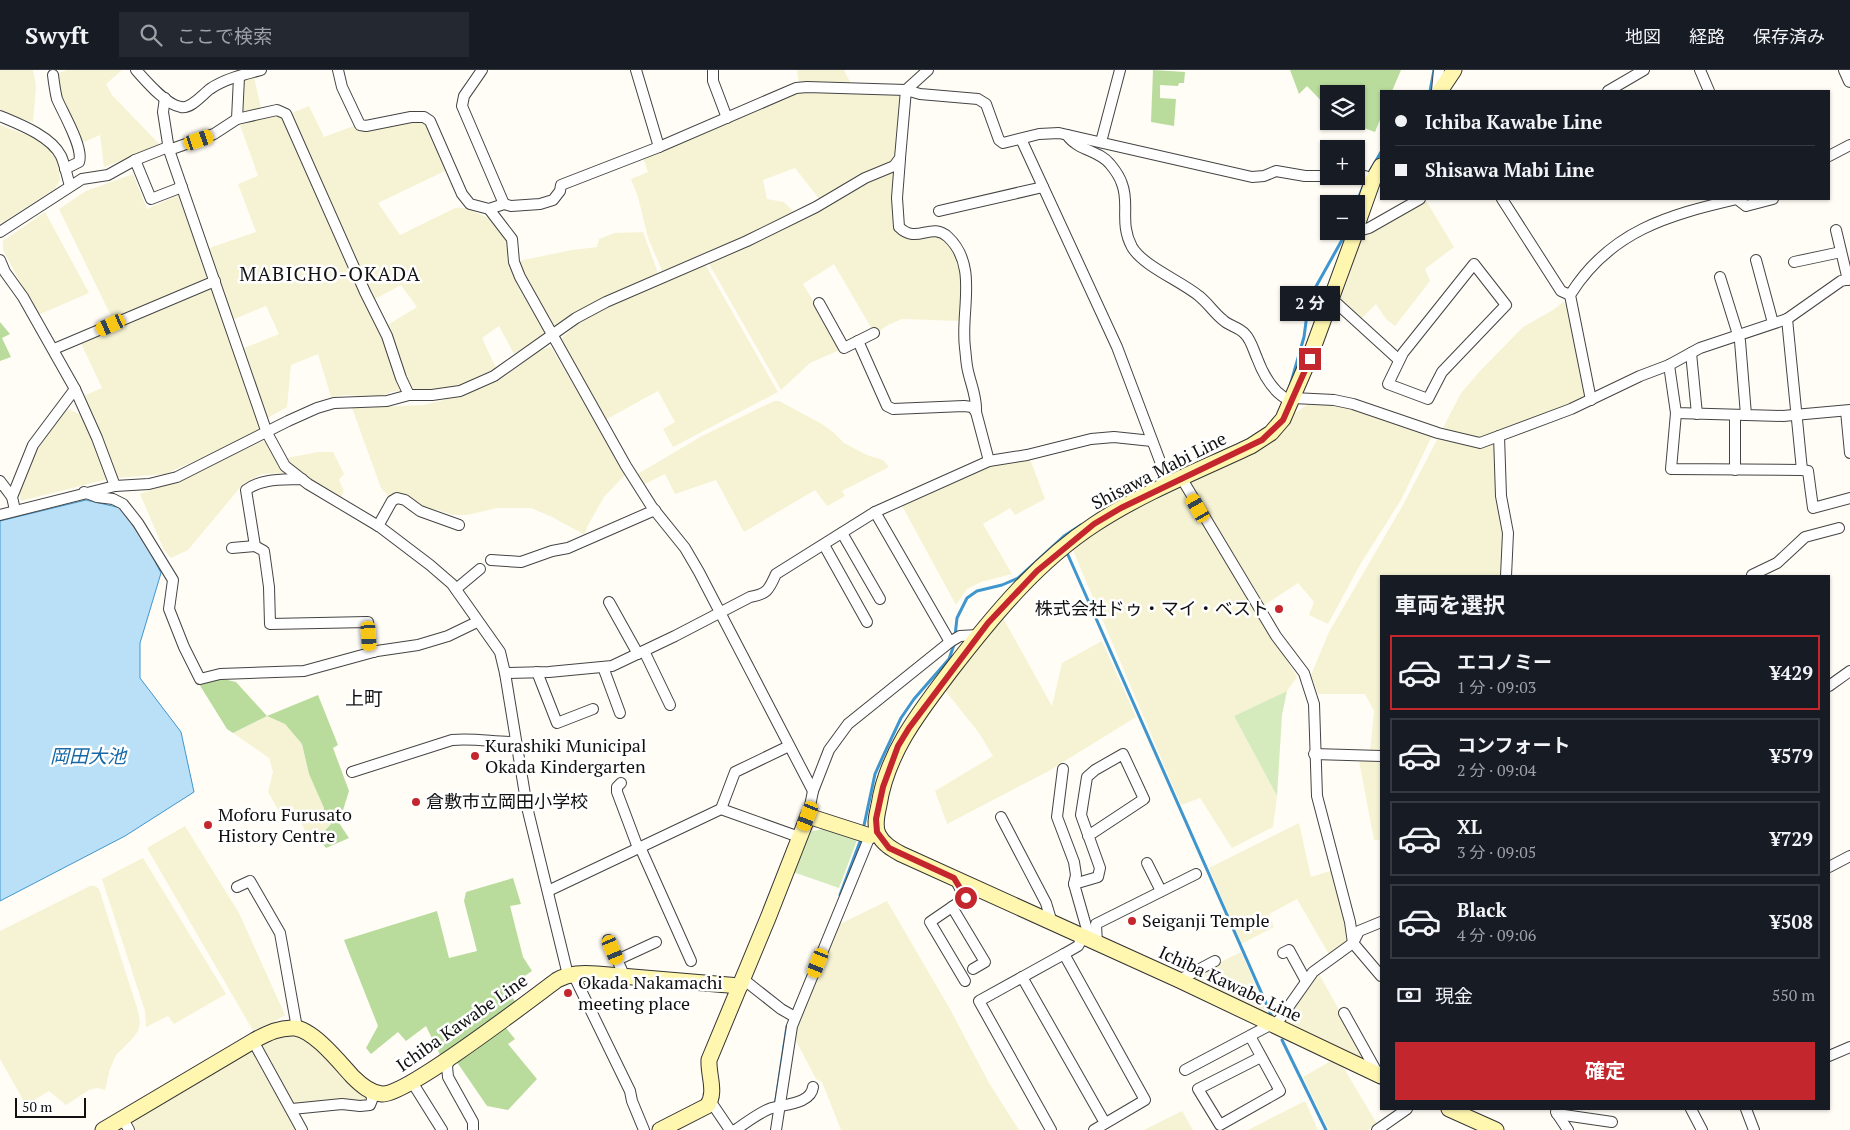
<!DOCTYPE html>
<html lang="ja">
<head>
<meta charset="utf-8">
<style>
  :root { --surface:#171b24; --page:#242831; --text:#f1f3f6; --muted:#9ea1a6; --line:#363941; --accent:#c4262e }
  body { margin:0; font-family:"PT Serif","Noto Sans JP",serif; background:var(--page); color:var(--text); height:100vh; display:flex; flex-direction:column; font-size:19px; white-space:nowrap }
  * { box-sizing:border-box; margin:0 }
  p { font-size:16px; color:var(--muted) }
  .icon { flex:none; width:28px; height:28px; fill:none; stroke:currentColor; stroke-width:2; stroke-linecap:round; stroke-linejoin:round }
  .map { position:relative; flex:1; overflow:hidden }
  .side { position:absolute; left:1380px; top:505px; width:450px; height:535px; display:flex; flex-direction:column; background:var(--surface); border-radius:0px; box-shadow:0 1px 4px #0004 }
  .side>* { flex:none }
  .banner { position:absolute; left:1380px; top:20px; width:450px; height:110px; border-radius:0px; box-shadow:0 1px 4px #0004; display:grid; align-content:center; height:110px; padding:0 15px; background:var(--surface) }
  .fabs { position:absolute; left:1320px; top:15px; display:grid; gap:10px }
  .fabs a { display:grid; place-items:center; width:45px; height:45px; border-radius:0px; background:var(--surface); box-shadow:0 1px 4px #0004; font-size:25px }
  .scale { position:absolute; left:15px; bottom:12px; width:71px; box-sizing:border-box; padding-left:5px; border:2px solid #111; border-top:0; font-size:14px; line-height:18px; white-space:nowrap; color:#111; -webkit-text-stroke:4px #fff; paint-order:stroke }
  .end { position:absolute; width:22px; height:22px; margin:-11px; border:6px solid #c4262e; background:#fff; box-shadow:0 0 0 2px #fff }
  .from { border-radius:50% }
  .bubble { position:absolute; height:35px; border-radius:0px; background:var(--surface); box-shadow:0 1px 4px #0004; font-size:16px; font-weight:700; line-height:35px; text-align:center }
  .car { position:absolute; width:15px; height:30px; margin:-15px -8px; border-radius:6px; box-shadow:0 0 4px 1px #0007; background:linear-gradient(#f5c518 24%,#345 0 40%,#f5c518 0 76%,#345 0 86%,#f5c518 0) }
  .banner b { display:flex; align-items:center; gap:18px; height:48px; font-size:19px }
  .banner b+b { border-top:1px solid var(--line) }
  .banner i { width:12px; height:12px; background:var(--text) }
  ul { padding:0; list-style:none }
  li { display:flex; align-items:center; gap:15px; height:75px; margin:0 10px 8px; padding:0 5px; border:2px solid var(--line); border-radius:0px }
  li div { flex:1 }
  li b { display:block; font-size:19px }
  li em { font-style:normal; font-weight:700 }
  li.active { border-color:var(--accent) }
  li>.icon { width:45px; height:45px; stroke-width:1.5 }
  h2 { padding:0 15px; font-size:22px; line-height:60px }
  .pay { display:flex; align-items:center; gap:12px; height:55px; padding:0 15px; font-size:19px }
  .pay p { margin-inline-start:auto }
  .cta { display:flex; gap:10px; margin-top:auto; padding:10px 15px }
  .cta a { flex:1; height:58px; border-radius:0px; background:var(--accent); color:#fff; font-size:20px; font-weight:700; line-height:58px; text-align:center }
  header { display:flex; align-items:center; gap:30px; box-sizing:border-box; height:70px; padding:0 25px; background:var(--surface); border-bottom:1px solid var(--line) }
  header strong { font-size:24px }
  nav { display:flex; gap:28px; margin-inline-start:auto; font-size:18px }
  .search { width:350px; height:45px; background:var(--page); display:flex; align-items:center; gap:12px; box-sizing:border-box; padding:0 18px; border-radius:0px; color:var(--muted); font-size:19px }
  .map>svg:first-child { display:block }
  .farmland { fill:#f6f3d4 }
  .green { fill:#d5ebbd }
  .forest { fill:#b9dc9c }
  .water { fill:#b9e0f7; stroke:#3f96cf }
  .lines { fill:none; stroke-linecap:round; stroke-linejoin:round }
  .stream { stroke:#3f96cf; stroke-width:3 }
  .minor-casing { stroke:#444; stroke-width:12 }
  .tertiary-casing { stroke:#444; stroke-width:14 }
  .secondary-casing { stroke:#333; stroke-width:17 }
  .minor { stroke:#fff; stroke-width:10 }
  .tertiary { stroke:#fff; stroke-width:12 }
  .secondary { stroke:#fff6b0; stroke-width:15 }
  .route { stroke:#c4262e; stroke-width:6 }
  .poi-dot { fill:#c4262e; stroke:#fff; stroke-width:2 }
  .labels { text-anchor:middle; stroke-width:5; stroke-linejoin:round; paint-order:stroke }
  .street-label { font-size:18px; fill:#111; stroke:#fff }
  .poi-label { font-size:18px; fill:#111; stroke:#fff; text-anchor:start }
  .neighbourhood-label { font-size:19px; fill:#111; stroke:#fff }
  .water-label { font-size:19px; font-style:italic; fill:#1768a6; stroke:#fff }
  .quarter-label { font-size:20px; letter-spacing:1px; fill:#111; stroke:#fff }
</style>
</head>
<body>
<header>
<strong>Swyft</strong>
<div class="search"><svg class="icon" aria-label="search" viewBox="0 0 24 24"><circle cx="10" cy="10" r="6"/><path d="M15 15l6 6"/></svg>ここで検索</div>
<nav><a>地図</a><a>経路</a><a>保存済み</a></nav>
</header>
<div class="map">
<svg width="1850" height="1060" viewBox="0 0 1850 1060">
  <rect width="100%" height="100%" fill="#fffdf5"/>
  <g class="farmland">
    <path d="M0,0H33L36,16L33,52L0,42Z"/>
    <path d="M67,0H122L106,14L112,25L161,76L104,97L100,65L80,74L58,23L56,4Z"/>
    <path d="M797,0H844L852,16H799Z"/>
    <path d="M254,6L261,39L241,45L243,10Z"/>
    <path d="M799,20L903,23L896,86L894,91L820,130L795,98L763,110L767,129L784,132L795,143L663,203L648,168L638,127L631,109L648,102L643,87Z"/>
    <path d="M309,36L324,67L356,55L409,50L426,52L447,100L378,133L400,165L455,138H466L493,150L508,172L509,187L520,220L546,264L514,284L499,256L482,268L496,298L458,316L439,320H412L386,256L417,237L401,215L373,230L289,44Z"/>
    <path d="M275,43L284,50L385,267L404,320L391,322L379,327L345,325L331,327L318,284L291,295L287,337L266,349L242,279L279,264L266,236L232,250L209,178L256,162L238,114L258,106L239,52Z"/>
    <path d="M0,55L30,66L47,76L57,89L60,110L55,119L0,154Z"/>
    <path d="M893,99L896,106L895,154L898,163L909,168L928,165L943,167L956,180L963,220L961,245L958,251L902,249L888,255L878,262L873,261L834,194L803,214L842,279L810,293L781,320L708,192L866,111Z"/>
    <path d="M133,104L147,139L178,125L207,206L205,211L113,250L59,139L86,121Z"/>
    <path d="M1425,129L1454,177L1425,199L1430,211L1395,256L1386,249L1376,234L1362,248L1341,230L1362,165Z"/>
    <path d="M45,142L89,223L38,245L3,180V171Z"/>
    <path d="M643,162L659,206L564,253L554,256L549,252L518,191L572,180L597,177L599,169L614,163Z"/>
    <path d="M705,194L778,322L673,377L663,359L675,352L658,321L605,350L560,274L561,269L577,254L611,235Z"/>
    <path d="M211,216L263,361L165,404L117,408L81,327L102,318L80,271Z"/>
    <path d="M1563,232L1568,234L1586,319L1584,327L1575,333L1479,369L1443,358L1461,323L1481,300L1523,257L1553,240Z"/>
    <path d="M551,277L626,404L604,427L587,457L585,465L552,447L531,438H497L467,445H453L437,440L426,439L405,424L397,423L390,428L381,418L352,338L424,335L463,325L500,310L542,279Z"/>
    <path d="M774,331H779L822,354L833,362L844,373L867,385L883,390L889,397L842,421L845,426L827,436L815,420L744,462L716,410L675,424L665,404L643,415L636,405L702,366Z"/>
    <path d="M1311,332L1353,338L1432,366L1401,430L1361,493L1328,554L1309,545L1314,532L1298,513L1263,536L1188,413L1262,378L1277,368L1289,355L1294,344Z"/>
    <path d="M67,339L82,345L108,409L21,431L19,423L38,378Z"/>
    <path d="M1438,368L1480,378L1494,372L1497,434L1503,459L1501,506H1381V681L1370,682L1374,641L1365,624H1318L1311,605L1329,562L1403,435Z"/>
    <path d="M263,371L268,373L285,403L262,404L244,413L188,480L171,488L164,480L140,424L187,407Z"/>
    <path d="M318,382H333L344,404L339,410L343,419L342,426L340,429L312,413L286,392L287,388Z"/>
    <path d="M1030,389L1045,429L1015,445L1010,438L983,454L1012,504L981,512L967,519L956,535L901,434L988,394Z"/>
    <path d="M1181,418L1297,607L1287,621L1234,646L1277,726L1273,757L1232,778L1200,728L1181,735L1072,478L1128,442Z"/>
    <path d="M1002,546L1052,636L1062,593L1102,571L1136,647L1047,702L947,754L935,721L993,686L979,663L944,619Z"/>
    <path d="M267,646L285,654L302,674L309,704L331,754L312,774L292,736L280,743L268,722L273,702L269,688L233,663Z"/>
    <path d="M1359,691H1381V770H1374Z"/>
    <path d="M1299,753L1311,807L1333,800L1349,871L1330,886L1297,829L1269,844L1274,857L1241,874L1209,798Z"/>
    <path d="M185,756L239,843L285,945L255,964L147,778Z"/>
    <path d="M143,788L226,924L174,954L168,946L146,957L145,941L102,809Z"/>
    <path d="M90,816H95L99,819L138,941L140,952L138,961L132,969L116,985L110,999L105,1020L97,1018L89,1020L66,1035L49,1021L26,1035L0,989V861Z"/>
    <path d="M887,831L950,939L989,1013L1019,1060H841L822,1012L816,1009L795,969V962L838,855Z"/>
    <path d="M1241,882L1270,948L1188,908Z"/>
    <path d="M1319,904L1365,986L1364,990L1284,951L1310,911Z"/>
    <path d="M290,965L311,973L348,1012L367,1025L368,1029L365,1032L295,1036L261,973L276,966Z"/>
    <path d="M252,977L298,1060H133L132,1051Z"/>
    <path d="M1331,991L1342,995L1377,1054L1368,1060H1329L1303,1007Z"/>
    <path d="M1305,1031L1318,1060H1248Z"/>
    <path d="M1182,1041L1193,1060H1144Z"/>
  </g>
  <g class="green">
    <path d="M1287,621L1282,645L1277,726L1234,646Z"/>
    <path d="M823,759L857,770L839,818L793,802L808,762Z"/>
  </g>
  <g class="forest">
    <path d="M1153,0L1185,2L1184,13H1179L1178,16L1160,15V28L1176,29L1174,56L1151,52Z"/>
    <path d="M1290,0H1401L1392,21H1381V47L1375,62L1343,51H1356V24H1329V39L1307,16L1299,24Z"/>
    <path d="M0,252L10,264L2,268L11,287L0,291Z"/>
    <path d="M219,608L236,612L267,646L318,625L338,675L333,678L349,721L339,753L349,768L326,778L318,768L331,754L322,745L324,738L309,704L302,674L285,654L267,646L233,663L227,659L199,614Z"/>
    <path d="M513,808L521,834L510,836L523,887L532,901L506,919L517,934V948L506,958L515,969L508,974L537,1009L508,1040L487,1036L450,982L441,987L426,956L406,971L398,962L371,984L366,978L378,956L344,870L437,841L449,888L477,881L464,831L466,822Z"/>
  </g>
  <path class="water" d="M86,430L121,438L147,476L161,503L140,573V608L181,662L194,722L125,766L0,831V451Z"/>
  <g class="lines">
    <g class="stream">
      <path d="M1430,21L1434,0"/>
      <path d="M1370,101L1381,82"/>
      <path d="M1356,134L1366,109"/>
      <path d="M1290,316L1304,267L1309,229L1347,161"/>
      <path d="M1068,485L1273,949"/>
      <path d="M955,566L957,548L967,528L977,521L1002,515L1018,508L1064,466L1081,455"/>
      <path d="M863,760L875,704L884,684L901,648L914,629L949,589L955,572"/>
      <path d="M840,825L861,769"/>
      <path d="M1282,970L1326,1060"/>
      <path d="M775,1036L787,956"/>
    </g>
    <defs>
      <g id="minor">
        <path d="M136,0C146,11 166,35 181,37C191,39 202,25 210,19C224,9 245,4 261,0"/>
        <path d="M338,0L342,17L360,55L366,56L411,47H424L430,51L462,124L470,134L489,139L504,134L511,136L540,134L553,130L560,121L561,115L659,77L796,18L807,17L906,20L920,24L978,29L986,34L999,70L1003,73L1039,64L1059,63L1252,107L1264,106L1276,101L1305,106H1365L1373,110"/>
        <path d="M482,0L464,26L462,36L504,134"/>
        <path d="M636,0L659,77"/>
        <path d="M713,0V11L727,48"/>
        <path d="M1700,0L1709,21"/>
        <path d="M53,5C54,13 55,21 57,29C63,43 84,78 79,92L65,99"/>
        <path d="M1437,21L1439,0"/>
        <path d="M1608,21L1644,0"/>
        <path d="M165,28L163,42L169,80L267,363L285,396L308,414L380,457L430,495L452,514L500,582L505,603L527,737L568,905"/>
        <path d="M0,46C19,54 51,66 61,86C65,95 67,106 70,116"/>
        <path d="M237,49L277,40L286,44L365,222L387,266L401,308L409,325"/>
        <path d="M1067,65C1078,81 1099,80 1110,94C1115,100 1120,107 1122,114C1130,134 1119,153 1132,177C1143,196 1181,211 1199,226C1208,233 1214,243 1223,250C1229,256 1239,257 1245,264C1251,270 1253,279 1257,288C1263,304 1274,324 1291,331"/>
        <path d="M1021,69L1117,277L1169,415"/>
        <path d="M1101,72L1120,0"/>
        <path d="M169,80L214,64L237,49L239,7"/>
        <path d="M1829,86L1850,75"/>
        <path d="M900,89L897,128L899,157C917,175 931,151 948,167C979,196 960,242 965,278C966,285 966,293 968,301C971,315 977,327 976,342"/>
        <path d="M135,90L151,129L182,117"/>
        <path d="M1502,129L1561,221L1570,225"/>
        <path d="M489,139L512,169L514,192L520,207L626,396L652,437L685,478L699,502L813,721"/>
        <path d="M939,141L1043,117"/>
        <path d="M1836,160L1848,210"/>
        <path d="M0,162L82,109L108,105L135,90L168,77"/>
        <path d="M1355,162L1369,158L1420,129"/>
        <path d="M0,190L5,202L23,227L75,319L33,375L12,427L15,440"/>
        <path d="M1756,190L1773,253"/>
        <path d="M1794,192L1841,182"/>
        <path d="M1474,194L1506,235L1442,302L1428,329L1388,314L1403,283Z"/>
        <path d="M1720,207L1740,271L1746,345L1783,346L1850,340"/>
        <path d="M1332,229L1399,290"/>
        <path d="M819,233L844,278L874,263"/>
        <path d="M858,271L887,336L893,339L964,336L972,337L976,342L989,391"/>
        <path d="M54,279L215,211"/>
        <path d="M1691,283L1697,344"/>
        <path d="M1669,295L1676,343L1746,345"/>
        <path d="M75,319L97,368L115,416"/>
        <path d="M1293,328L1334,330L1353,334L1438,363L1480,373L1571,339L1640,306L1669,295L1700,278L1787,249L1841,211L1850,209"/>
        <path d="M1591,330L1570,225C1610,161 1668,145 1737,129L1746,136L1773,129"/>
        <path d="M1846,341L1850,383"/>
        <path d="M1676,343L1671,399L1802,400L1787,249"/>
        <path d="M1735,345V400"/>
        <path d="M1499,366L1501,426L1508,463L1506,506"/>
        <path d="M1802,400L1808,401L1813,438L1850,428"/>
        <path d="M302,409C283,410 262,408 246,420L255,476L264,481L269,517L270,554L368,552L370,579L374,582"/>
        <path d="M1182,409L1276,566L1304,603L1314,634L1317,726L1350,852L1353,873L1381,906"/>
        <path d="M0,411L12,427"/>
        <path d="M84,422L97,427L113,429L123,434L138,453L173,510L169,539L184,577L200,609L220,604L304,601L377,581L418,575L448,566L477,552"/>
        <path d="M875,442L950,572"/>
        <path d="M0,445L115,416L149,414L177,407L288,351L317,338L334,333L387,331L409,325H432L460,321L494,306L576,248L606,232L747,171L816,137L865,108L894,96L900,88L906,20L928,0"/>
        <path d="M378,456L392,431L397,428L405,430L420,441L459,455"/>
        <path d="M842,463L880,529"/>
        <path d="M824,475L867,552"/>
        <path d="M232,478L255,476"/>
        <path d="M491,490L521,492L552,481L568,478L655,440"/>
        <path d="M1752,505L1777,493L1805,467L1839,458"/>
        <path d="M456,519L480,499"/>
        <path d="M609,532L638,584"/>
        <path d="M644,581L670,635"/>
        <path d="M603,597L620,643"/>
        <path d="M537,602L557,653L593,639"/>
        <path d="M505,603L549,602L612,596L675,566L750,527C768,524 769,519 776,504L875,442L989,391L1027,385L1091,369L1114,367L1152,371"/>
        <path d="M1829,616L1850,601"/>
        <path d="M1314,684L1381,686"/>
        <path d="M1063,699L1057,747L1074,792L1076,805L1074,814"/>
        <path d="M352,702L452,670C473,668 494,672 516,672"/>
        <path d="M621,713L617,717V722L638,778"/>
        <path d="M721,739L735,702L789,676"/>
        <path d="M808,746L813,721L829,680L848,654L950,572L960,566L978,565"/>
        <path d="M1001,747L1046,833L1052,853"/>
        <path d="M1088,766L1144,729L1123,684L1095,700L1087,707L1081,745L1100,798L1098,807L1074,814L1090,870"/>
        <path d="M640,777L691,891"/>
        <path d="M1147,793L1161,821"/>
        <path d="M1829,797L1850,786"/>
        <path d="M955,809L965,828L930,852L965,911"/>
        <path d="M237,817L250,811L280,863L297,958"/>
        <path d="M548,821L721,739L799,767"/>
        <path d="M952,837L985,892L973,899"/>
        <path d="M608,870L625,907"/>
        <path d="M1097,874L1096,854L1196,804"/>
        <path d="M1283,883L1289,880L1306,911"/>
        <path d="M1064,884L1078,876L1083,867"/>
        <path d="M617,890L656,872"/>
        <path d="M573,904L630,1021L632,1031L644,1060"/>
        <path d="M1022,907L1105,1053"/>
        <path d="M743,909L781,939L795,947"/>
        <path d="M1179,910L1215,891"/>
        <path d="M1344,943L1378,1004"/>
        <path d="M1275,956L1313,902L1353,873L1359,861L1381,852"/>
        <path d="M1250,966L1280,1021L1220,1055L1198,1019L1261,987"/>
        <path d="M253,971L302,1060"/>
        <path d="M1829,986L1850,977"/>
        <path d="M451,987L447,996L448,1007L473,1052V1060"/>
        <path d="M1185,1000L1272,954"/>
        <path d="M412,1012L442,1060"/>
        <path d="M711,1032L730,1060"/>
        <path d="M292,1039L342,1034L360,1036L370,1035L372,1030L371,1021"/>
        <path d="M1691,1039L1702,1060"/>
        <path d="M1746,1039L1754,1060"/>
        <path d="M1556,1042L1568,1060"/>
        <path d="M1557,1044L1612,1052"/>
        <path d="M123,1049L129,1060"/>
        <path d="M735,1060C746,1053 757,1044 769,1039C781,1034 811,1035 813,1017"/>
        <path d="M776,1060L792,956L870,766"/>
        <path d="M1051,1060L979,931L1064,884L1145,1030L1094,1060"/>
        <path d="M1377,1060L1407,1039"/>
      </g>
      <path id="tertiary" d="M1845,0L1850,11"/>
      <g id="secondary">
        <path d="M1440,21L1454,0"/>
        <path d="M1356,158L1373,110L1381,96"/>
        <path d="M1356,161L1309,289L1283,349L1271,363L1251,376C1200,400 1142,423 1095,454C1038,491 993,546 952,599C921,640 887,682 879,735C877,744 874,755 878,764C883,774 892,779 901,784L1179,910L1381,1006"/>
        <path d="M1449,1039L1496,1060"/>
        <path d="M103,1060L255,970C268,963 280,957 295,958C314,960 340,993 353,1007C361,1015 370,1023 382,1024C407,1025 530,930 557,910C570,903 582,903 597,904L740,916"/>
        <path d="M660,1060L707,1036C717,1023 708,1005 709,990L768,848L808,746L870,766L877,762"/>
      </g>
    </defs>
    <use href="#minor" class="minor-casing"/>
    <use href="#tertiary" class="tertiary-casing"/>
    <use href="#secondary" class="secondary-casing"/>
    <use href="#minor" class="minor"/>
    <use href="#tertiary" class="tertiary"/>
    <use href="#secondary" class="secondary"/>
  </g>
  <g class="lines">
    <path class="route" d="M966,828L954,808L889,778L877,762L876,749L883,717L898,676L909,658L988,553L1037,501L1094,454L1121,438L1262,370L1283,350L1310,289"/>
  </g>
  <g class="poi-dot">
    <circle cx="1279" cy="539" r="5"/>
    <circle cx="475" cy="686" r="5"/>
    <circle cx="416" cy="732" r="5"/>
    <circle cx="208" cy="755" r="5"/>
    <circle cx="1132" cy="851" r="5"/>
    <circle cx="568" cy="923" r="5"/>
  </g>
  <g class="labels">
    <g class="street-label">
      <text transform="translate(1159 401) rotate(-27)" y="6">Shisawa Mabi Line</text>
      <text transform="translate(1230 914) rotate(25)" y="6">Ichiba Kawabe Line</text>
      <text transform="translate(462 953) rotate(-35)" y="6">Ichiba Kawabe Line</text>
    </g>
    <g class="poi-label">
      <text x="1269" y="545" text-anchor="end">株式会社ドゥ・マイ・ベスト</text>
      <text x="485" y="682">Kurashiki Municipal<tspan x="485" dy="21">Okada Kindergarten</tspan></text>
      <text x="426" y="738">倉敷市立岡田小学校</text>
      <text x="218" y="751">Moforu Furusato<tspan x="218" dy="21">History Centre</tspan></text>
      <text x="1142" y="857">Seiganji Temple</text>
      <text x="578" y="919">Okada Nakamachi<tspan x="578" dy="21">meeting place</tspan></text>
    </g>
    <g class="neighbourhood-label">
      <text x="364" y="635">上町</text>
    </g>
    <g class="water-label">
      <text x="88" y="693">岡田大池</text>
    </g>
    <g class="quarter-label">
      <text x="330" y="211">MABICHO-OKADA</text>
    </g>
  </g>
</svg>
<div class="fabs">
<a><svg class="icon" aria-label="layers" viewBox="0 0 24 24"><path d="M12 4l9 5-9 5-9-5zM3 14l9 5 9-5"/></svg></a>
<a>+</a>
<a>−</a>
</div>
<div class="scale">50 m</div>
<i class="end from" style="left:966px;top:828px"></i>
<i class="end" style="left:1310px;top:289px"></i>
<div class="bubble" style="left:1280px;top:216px;width:60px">2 分</div>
<i class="car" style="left:199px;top:70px;rotate:71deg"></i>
<i class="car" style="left:111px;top:255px;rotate:246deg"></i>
<i class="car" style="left:1198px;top:438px;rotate:330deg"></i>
<i class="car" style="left:369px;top:566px;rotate:176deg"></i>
<i class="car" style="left:808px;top:746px;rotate:201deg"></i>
<i class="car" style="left:613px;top:880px;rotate:157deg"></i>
<i class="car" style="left:818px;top:893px;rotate:202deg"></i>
<div class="banner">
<b><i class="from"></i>Ichiba Kawabe Line</b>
<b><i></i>Shisawa Mabi Line</b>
</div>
<section class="side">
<h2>車両を選択</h2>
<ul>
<li class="active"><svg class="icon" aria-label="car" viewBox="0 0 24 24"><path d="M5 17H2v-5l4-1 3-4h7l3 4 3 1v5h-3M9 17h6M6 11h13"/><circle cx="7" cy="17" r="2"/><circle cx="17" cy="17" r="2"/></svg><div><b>エコノミー</b><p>1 分 · 09:03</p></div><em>¥429</em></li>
<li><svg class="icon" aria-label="car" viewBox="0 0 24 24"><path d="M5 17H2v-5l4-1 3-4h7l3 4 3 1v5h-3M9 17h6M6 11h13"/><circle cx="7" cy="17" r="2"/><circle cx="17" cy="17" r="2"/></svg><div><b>コンフォート</b><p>2 分 · 09:04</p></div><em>¥579</em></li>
<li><svg class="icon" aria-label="car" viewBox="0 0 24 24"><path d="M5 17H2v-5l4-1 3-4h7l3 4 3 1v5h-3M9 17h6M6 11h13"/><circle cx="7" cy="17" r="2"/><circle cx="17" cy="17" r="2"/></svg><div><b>XL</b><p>3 分 · 09:05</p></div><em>¥729</em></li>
<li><svg class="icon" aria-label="car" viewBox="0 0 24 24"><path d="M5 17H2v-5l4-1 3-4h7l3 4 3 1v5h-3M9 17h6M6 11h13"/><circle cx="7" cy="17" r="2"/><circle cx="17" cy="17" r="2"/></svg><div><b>Black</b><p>4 分 · 09:06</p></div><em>¥508</em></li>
</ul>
<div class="pay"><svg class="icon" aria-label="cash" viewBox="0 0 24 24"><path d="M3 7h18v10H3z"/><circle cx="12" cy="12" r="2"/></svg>現金<p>550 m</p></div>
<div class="cta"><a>確定</a></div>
</section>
</div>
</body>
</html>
